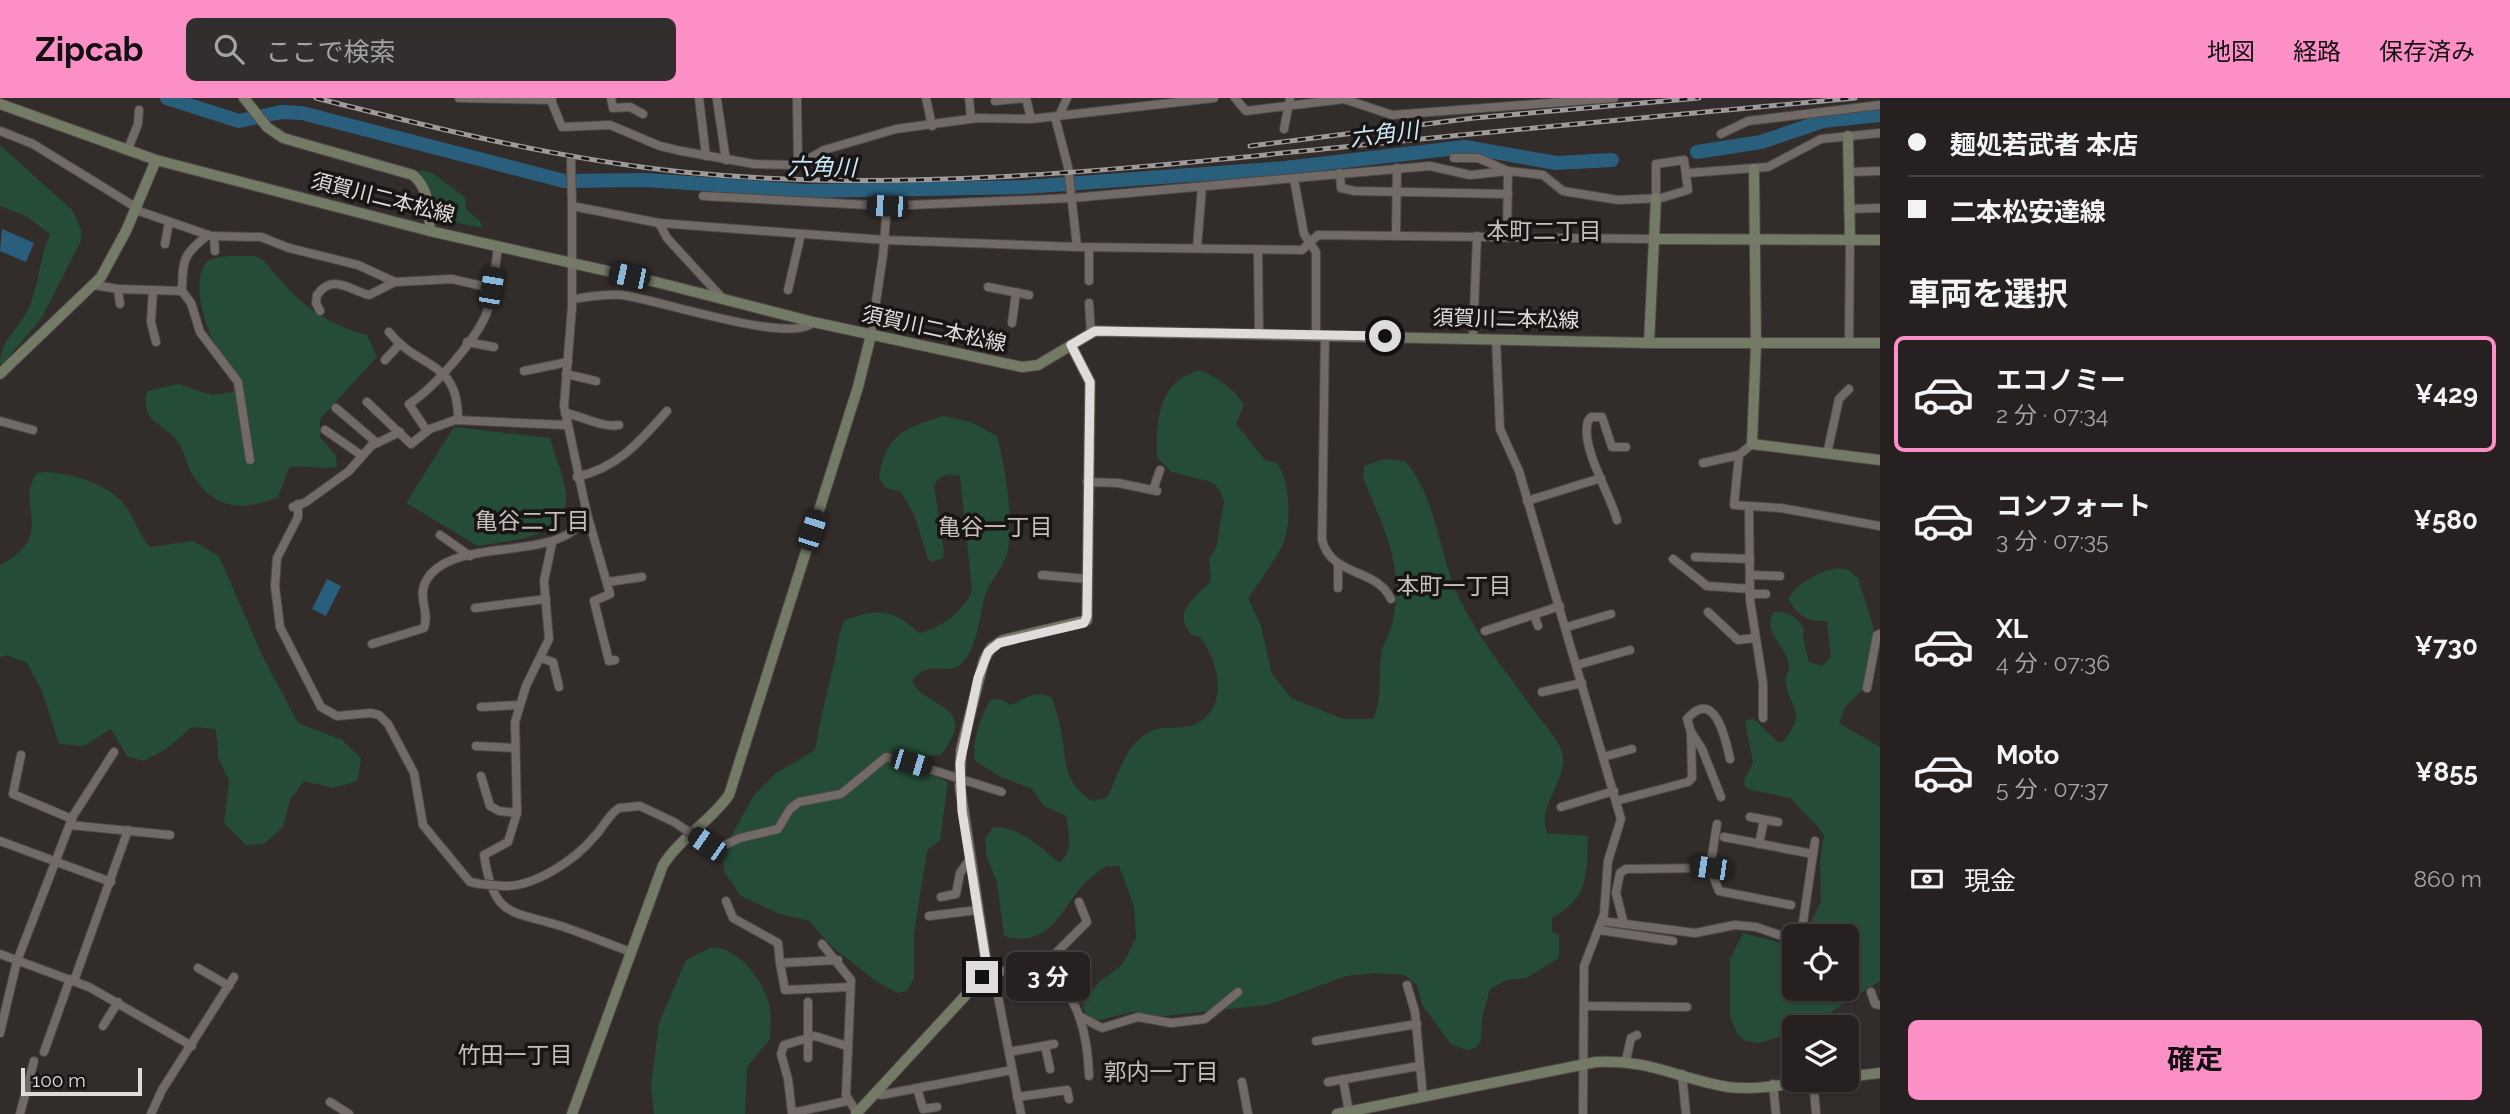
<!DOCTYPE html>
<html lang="ja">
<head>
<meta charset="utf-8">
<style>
  :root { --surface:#262120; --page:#322e2d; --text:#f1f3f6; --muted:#a4a3a5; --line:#423e3e; --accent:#fb8fc6 }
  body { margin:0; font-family:Raleway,"Noto Sans JP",sans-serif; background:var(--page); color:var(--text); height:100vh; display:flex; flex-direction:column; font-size:26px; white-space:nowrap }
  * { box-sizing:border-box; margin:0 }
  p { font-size:23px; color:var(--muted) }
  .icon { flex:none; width:38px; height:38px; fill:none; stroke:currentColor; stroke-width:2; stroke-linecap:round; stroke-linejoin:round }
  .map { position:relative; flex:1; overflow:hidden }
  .side { display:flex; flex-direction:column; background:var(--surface); width:630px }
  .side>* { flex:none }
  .top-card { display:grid; align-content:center; height:154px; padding:0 28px; background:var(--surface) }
  .buttons { position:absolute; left:1782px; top:826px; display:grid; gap:14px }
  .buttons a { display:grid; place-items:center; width:77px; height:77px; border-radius:10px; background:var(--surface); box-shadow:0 2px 5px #0004,0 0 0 2px var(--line); font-size:35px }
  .scale { position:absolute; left:21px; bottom:18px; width:121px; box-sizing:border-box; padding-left:7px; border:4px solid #e0dcdb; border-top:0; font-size:19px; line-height:24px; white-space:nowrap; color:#e0dcdb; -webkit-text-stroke:5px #181514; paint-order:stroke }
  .end { position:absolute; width:32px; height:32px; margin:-16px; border:9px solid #e0dcdb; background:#111; box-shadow:0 0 0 4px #111 }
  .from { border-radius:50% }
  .bubble { position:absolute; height:49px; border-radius:10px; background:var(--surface); box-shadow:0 2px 5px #0004,0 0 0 2px var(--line); font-size:23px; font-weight:700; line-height:49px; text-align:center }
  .car { position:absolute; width:21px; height:42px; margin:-21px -10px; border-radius:9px; box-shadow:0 0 5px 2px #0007; background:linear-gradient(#222 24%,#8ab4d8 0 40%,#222 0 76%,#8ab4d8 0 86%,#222 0) }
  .top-card b { display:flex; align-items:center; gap:24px; height:66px; font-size:26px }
  .top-card b+b { border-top:2px solid var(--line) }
  .top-card i { width:18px; height:18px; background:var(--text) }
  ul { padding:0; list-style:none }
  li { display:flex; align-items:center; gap:21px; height:116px; margin:0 14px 10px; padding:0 14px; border:4px solid transparent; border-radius:10px }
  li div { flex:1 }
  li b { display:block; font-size:26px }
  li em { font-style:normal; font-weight:700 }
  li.on { border-color:var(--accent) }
  li>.icon { width:63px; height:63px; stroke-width:1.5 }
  h2 { padding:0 28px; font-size:32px; line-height:84px }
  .pay { display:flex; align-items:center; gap:18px; height:77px; padding:0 28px; font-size:26px }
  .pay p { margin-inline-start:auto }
  .action { display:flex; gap:14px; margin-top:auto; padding:14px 28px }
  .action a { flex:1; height:80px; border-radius:10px; background:var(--accent); color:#111; font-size:28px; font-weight:700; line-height:80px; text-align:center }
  header { display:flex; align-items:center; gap:42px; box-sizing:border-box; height:98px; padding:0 35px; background:var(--accent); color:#111 }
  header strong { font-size:33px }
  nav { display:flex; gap:38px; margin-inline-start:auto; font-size:24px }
  .search { width:490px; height:63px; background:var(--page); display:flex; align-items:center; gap:18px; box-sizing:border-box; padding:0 24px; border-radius:10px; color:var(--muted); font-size:26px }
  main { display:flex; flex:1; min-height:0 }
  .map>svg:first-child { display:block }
  .green { fill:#244c37 }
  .water { fill:#295f7c }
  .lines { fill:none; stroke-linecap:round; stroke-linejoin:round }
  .river { stroke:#295f7c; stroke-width:14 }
  .street-casing { stroke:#4d4946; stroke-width:10 }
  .secondary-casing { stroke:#4d4946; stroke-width:12 }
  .street { stroke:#716a67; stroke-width:8 }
  .secondary { stroke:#737a66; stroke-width:10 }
  .rail-casing { stroke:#9f9a99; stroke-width:5 }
  .rail { stroke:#181514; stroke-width:2.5; stroke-dasharray:8; stroke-linecap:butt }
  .street-bridge-casing { stroke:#4d4946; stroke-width:10; stroke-linecap:butt }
  .street-bridge { stroke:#716a67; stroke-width:8 }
  .route { stroke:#e0dcdb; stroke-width:9 }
  .labels { text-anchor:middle; stroke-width:7; stroke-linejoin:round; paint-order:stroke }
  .street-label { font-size:21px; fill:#e0dcdb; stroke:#181514 }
  .water-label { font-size:23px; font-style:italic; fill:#cae9fc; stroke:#181514 }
  .neighbourhood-label { font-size:23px; fill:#c6bfbc; stroke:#181514 }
</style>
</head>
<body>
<header>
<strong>Zipcab</strong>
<div class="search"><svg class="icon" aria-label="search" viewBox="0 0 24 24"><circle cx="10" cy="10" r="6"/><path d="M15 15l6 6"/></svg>ここで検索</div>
<nav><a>地図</a><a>経路</a><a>保存済み</a></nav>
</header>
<main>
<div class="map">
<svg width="1880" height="1016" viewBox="0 0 1880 1016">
  <rect width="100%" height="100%" fill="#322c2a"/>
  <g class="green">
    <path d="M0,47L73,113L81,132V143L41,221L0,269C0,242 13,238 25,217C40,191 38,163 50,136L26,118L0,108Z"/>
    <path d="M422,72L434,76L465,99L466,111L481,124L482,130L439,121L432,95L418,74Z"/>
    <path d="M227,158H255L263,162C298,203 315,222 367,237L377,259L320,321V339L336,358L337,369C320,372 305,366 289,370L278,399C244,413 216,413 193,378C187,368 185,354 178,344C163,323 140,327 147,293L178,286L212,297L233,294L234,286C219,260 185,194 206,165C210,160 221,159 227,158Z"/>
    <path d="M1200,272C1219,281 1233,289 1244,307L1236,326L1266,363L1276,364C1291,382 1292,428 1282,449C1272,467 1259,484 1248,500L1261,528L1272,576L1291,600L1343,621H1373C1383,600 1378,581 1381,558C1383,544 1392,532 1394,518C1403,459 1382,430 1363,379L1364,368L1384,361L1405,363C1438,400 1438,458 1460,502C1480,543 1512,581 1538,618C1546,628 1558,641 1562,654C1569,682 1536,708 1547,735L1588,738C1586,779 1590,798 1552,820V833L1559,837V860L1526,880L1507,882L1490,891L1482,920L1481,943L1476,950L1466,952L1451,946L1422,907L1417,887L1404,877L1375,875L1346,878L1267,907L1163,918L1132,914L1096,923L1086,919L1082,905L1099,884L1123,866L1136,839L1134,808L1119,768H1107C1099,773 1091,779 1085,785C1059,813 1051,851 1004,838L997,784L986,757L985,741L993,729C1022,730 1038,747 1059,765C1074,753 1069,735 1066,718L1044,708L1032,691L1001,679L975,663C971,643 981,618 991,601L1002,602L1011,607C1026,600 1036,591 1052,600C1055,610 1059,621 1061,632C1067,664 1062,683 1092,703L1107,700C1118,678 1124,650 1146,636C1163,625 1178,633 1193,627C1231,611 1219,564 1200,539L1191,537C1172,513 1194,501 1211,483L1209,461L1216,450L1224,404L1219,391L1211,384L1171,374L1157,359C1157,321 1157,284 1200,272Z"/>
    <path d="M943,318L971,324L997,338C1005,367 1015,427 1007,456C1002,472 990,482 985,498C979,519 978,547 963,564C948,581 930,558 912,583C925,612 981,604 941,657L922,658L916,670L948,684L940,742L927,753L914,836V880L907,893L898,895L877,884L832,849L809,823L777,815L741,798L724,774L722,754L755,696L776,675L815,652C820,622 827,594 834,565C838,550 837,538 844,523C876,509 894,511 919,535C940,531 964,513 972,492L960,378C948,375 939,377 934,388L944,453L943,460L932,464L928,461L914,416L901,394L886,390L879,380C885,337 904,330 943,318Z"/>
    <path d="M454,329L550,340C554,354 569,392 566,404C559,443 508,442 478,448L406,405Z"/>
    <path d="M48,374C74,376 107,386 124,406C135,419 138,436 150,449L193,443L219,458L263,559L298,625L342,642L361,660L358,683L333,690L304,683L290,702L283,729L264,746L246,747L224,725L229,682L218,660L216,631L192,629L166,651L144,663L127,658L111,631L84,648L59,646L42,593L27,565L6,557L0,559V467C59,436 13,408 37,375Z"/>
    <path d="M1838,470L1848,472L1858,480L1873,528L1874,542L1865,589L1845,609L1839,625L1880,649V883L1807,929H1794V934L1759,945L1745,943L1737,936L1730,918V861L1743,835L1794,848V891H1846V838H1804L1821,804L1820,763L1824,737C1814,722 1802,715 1791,700L1751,692L1745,689L1744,682L1753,665L1745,623L1753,620L1778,644H1783C1809,610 1789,613 1786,584C1785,579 1789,573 1789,568C1788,549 1761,534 1774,514C1788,513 1797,518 1804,531L1803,539L1809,564L1822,568L1831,559L1827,523C1810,524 1796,518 1789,501C1793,486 1823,472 1838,470Z"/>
    <path d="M712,849C739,850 762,881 769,906C772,917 770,930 770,941L747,969L745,1016H654L651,986L659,925L686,862Z"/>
  </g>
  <g class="water">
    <path d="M2,131L34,145L26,164L0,153Z"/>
    <path d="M327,481L341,488L326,518L312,511Z"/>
  </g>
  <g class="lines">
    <g class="river">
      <path d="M167,0L239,23L281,14L302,15L564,83L645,82L806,93L1025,89L1285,70L1465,49L1556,65L1612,62"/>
      <path d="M1697,54L1761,44L1823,23L1880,17"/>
    </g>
    <defs>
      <g id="street">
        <path d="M459,0L552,2"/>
        <path d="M550,0L562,29L610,27L660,48L681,53L754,66L798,67L824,52L896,31L977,20L1031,21L1214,0"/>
        <path d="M611,0L613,10L630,9L643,16"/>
        <path d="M699,0L706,58"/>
        <path d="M797,0L798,67"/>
        <path d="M926,0L932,28"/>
        <path d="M969,0L971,21"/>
        <path d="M1026,0L1031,21"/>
        <path d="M1235,0L1246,13L1344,1L1392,17L1614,0"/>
        <path d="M717,2L726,62"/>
        <path d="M995,3L1026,0"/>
        <path d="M1059,18L1067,0"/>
        <path d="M1055,19L1068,69L1077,149"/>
        <path d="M1284,31L1290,0"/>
        <path d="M0,33L33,46L137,110"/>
        <path d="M1721,36L1748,23L1880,7"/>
        <path d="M128,51L138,26L139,12"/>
        <path d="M1454,60H1478L1508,73L1507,139"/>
        <path d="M571,62L572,108L659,125L885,142L1077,149L1302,152L1318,137L1654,141"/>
        <path d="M1848,74L1880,73"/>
        <path d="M1340,75L1341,90L1355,93L1508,96"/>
        <path d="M1688,75L1768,69L1821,41L1880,35"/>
        <path d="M1294,81L1304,136L1316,154V237"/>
        <path d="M703,98L887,108"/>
        <path d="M1848,111L1880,110"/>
        <path d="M136,112L211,138L261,139L289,150L358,167L395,184L452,181L491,190"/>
        <path d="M659,125L667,140L723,201"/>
        <path d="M1396,137L1397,70"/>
        <path d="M214,138L215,153"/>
        <path d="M165,146L169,124"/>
        <path d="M1197,150L1202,89"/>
        <path d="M1258,152L1259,236"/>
        <path d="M1089,183V149"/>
        <path d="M94,187L118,191L182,193C183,162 182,157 208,137"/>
        <path d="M988,189L1029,197"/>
        <path d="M118,191L120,206"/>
        <path d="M153,192L151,224L156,244"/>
        <path d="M788,192L801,136"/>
        <path d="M182,193L191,205L200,234L238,284L250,362"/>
        <path d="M573,201C588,199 606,196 621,197C654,200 793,248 813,224"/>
        <path d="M1089,205L1091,235"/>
        <path d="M320,213L316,205L317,197C332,175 350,192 369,197L395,184"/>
        <path d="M1012,225L1016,194"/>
        <path d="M389,234C419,272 458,261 458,321"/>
        <path d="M871,237L883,157L887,108L1072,100L1430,68L1470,77L1508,73L1543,77L1563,93L1618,102L1661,100L1688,92L1684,62L1656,66V100"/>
        <path d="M1325,237L1322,442C1332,480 1376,469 1391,501"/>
        <path d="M1473,240L1477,138"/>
        <path d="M1496,241L1500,331L1519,373L1621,721L1608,763L1604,816L1584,868L1583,1016"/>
        <path d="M467,244L494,249"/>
        <path d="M1849,246L1850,142"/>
        <path d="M385,262L399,247"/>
        <path d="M524,273L568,264"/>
        <path d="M566,276L596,283"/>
        <path d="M367,304L411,346L430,331L455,322L566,327"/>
        <path d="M336,310L377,345"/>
        <path d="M565,315C582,318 603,330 619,327"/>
        <path d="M0,323L33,332"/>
        <path d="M325,332L361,357"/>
        <path d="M427,333L409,306C433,291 477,241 487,214C493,194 495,170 498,149"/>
        <path d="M1827,356L1839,301L1849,291"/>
        <path d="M1739,357L1734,407L1781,410L1880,428"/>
        <path d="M1703,365L1739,357L1752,346"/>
        <path d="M577,379C619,369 639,344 667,313"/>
        <path d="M1087,384L1118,385L1157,393"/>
        <path d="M1153,392L1160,372"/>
        <path d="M1527,403L1601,380"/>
        <path d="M298,406V419L277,460L275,488L280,529L321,609L337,618L371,615L379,617L388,626L414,675L423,727L470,784L480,786"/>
        <path d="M293,409L306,404L349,373L371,348L400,334"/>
        <path d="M1749,409L1750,502L1763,585V620"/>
        <path d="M587,416L610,496L594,503L609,563L615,562"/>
        <path d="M1617,422C1610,395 1580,349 1588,323L1591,319H1602L1612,349H1626"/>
        <path d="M440,437L470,458"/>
        <path d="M552,445L544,483L549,541L526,588L515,624L517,715L508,744L484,757C494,822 512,812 564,829C587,837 609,846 631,854"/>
        <path d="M1695,459L1750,461"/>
        <path d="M1673,461L1707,488L1750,491"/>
        <path d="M1042,477L1088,481"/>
        <path d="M1751,477L1780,478"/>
        <path d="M608,484L642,479"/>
        <path d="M1338,490V467"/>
        <path d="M1750,496H1766"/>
        <path d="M475,510L546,501"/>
        <path d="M1708,514L1738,542L1754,540"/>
        <path d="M1534,517L1538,528"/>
        <path d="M1567,529L1611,516"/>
        <path d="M1485,533L1560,508"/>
        <path d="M372,546L424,530C430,514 417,499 426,483C452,435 564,468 587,416L564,308L572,209V108"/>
        <path d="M541,560L553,564L559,589"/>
        <path d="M1577,567L1630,552"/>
        <path d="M1867,590L1877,537L1880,536"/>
        <path d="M1542,594L1582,585"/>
        <path d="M481,609L519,607"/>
        <path d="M1691,634L1702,651L1721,699"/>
        <path d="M476,648L514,650"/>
        <path d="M21,657L13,696L72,721"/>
        <path d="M1603,659L1632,651"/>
        <path d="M481,678L490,708L499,713L517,715"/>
        <path d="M1616,703L1688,684L1692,680L1691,634L1687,621C1715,588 1726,643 1730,661"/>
        <path d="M1561,709L1614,693"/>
        <path d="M1750,719L1778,724"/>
        <path d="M70,727L170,737"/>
        <path d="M1724,739L1813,756"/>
        <path d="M0,743L111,784"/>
        <path d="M707,746L719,750L740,740L778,731L790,711L799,704L841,696L886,659L910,665"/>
        <path d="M1759,746L1764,722"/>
        <path d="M1710,770L1719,793L1791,807"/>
        <path d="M504,788C534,789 575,762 594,739C603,730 608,717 619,710L640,708L674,724"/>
        <path d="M941,799L956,796L960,775L970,761"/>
        <path d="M726,803L733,820L778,845L780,865"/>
        <path d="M929,818L978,812"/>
        <path d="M1602,823L1695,835L1735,827L1756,829L1794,842"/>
        <path d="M1624,826L1616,795L1620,775L1626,771L1710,770L1717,726"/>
        <path d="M1599,832L1673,843"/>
        <path d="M1801,838L1815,743"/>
        <path d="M822,846L851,882L846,997L857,1015"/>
        <path d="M0,856L89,889L192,948"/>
        <path d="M838,862L780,865L785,892L850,889"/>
        <path d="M198,870L229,888"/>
        <path d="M990,872L994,878L1021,1016"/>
        <path d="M991,873C1006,874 1025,871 1040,875C1080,887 1088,944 1089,978"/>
        <path d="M1037,874L1087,824L1079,804"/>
        <path d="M74,883L128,732"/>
        <path d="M1407,887L1415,914L1423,999"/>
        <path d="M1871,894L1875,906L1880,907"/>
        <path d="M1584,908L1687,909"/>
        <path d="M1079,918L1102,930L1138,919L1171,925L1205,921L1238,894"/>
        <path d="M103,928L118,904"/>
        <path d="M0,935L17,863L73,718L114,654"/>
        <path d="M1316,943L1417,926"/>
        <path d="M847,948L815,938L784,947L781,956L788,981L792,1015L847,1003"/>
        <path d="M1045,948L1050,971"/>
        <path d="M44,954L70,881"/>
        <path d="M1009,954L1054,946"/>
        <path d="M808,960V904"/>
        <path d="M1626,962L1631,940L1637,937"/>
        <path d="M1682,976L1686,1016"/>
        <path d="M1343,981L1349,1014"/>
        <path d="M1813,982L1816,1015"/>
        <path d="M1242,984L1248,1016"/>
        <path d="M1328,984L1419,968"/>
        <path d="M1773,986L1776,1016"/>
        <path d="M917,990L923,1011L937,1009"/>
        <path d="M876,995L881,997L1012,972"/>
        <path d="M1017,999L1067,992L1069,1001"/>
        <path d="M330,1004L349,1016"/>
        <path d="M20,1016L34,963"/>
        <path d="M151,1016L162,992L234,879"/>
      </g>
      <g id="secondary">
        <path d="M244,0L267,29L283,40L413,77C430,92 429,112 430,133"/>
        <path d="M0,6L156,62L430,133L656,184L813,224L1022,269L1038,267L1095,233L1649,245H1880"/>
        <path d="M1848,38L1850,142"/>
        <path d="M1754,71L1756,246L1752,346L1880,362"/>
        <path d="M1654,141L1880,142"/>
        <path d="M1649,245L1656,100"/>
        <path d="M0,276L101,179L126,133L156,62"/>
        <path d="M1846,979L1880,975"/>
        <path d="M572,1016L663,767C681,739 710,724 729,697L858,289L871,237"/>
        <path d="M856,1016L965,898L987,870L960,689L961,652L984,562L991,550L1003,542L1087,522L1090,284L1071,247"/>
        <path d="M1337,1016L1596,964C1652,961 1678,981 1728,989C1757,993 1792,985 1820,982"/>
      </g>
    </defs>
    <use href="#street" class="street-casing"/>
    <use href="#secondary" class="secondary-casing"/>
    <use href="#street" class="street"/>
    <use href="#secondary" class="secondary"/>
    <defs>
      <g id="rail">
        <path d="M316,0C438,31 558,61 683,74C904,96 1124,71 1343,49C1514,31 1685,16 1855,0"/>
        <path d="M1250,48L1474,20L1699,0"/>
      </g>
    </defs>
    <use href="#rail" class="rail-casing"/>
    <use href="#rail" class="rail"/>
    <defs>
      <g id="street-bridge">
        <path d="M910,665L1002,694"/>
        <path d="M674,724L707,746"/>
        <path d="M480,786L504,788"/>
      </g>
    </defs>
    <use href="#street-bridge" class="street-bridge-casing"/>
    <use href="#street-bridge" class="street-bridge"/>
  </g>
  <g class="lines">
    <path class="route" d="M982,879L987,870L962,713L960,665L978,580L988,554L999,545L1084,525L1087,518L1090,284L1071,247L1095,233L1385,238"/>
  </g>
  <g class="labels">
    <g class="street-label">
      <text transform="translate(383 100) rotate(14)" y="7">須賀川二本松線</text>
      <text transform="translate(1506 221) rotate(1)" y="7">須賀川二本松線</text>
      <text transform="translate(934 231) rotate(12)" y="7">須賀川二本松線</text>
    </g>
    <g class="water-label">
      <text transform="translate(1384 36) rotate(-7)" y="8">六角川</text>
      <text transform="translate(822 69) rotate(1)" y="8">六角川</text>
    </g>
    <g class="neighbourhood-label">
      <text x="1544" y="141">本町二丁目</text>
      <text x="532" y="431">亀谷二丁目</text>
      <text x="995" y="437">亀谷一丁目</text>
      <text x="1454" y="496">本町一丁目</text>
      <text x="515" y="965">竹田一丁目</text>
      <text x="1161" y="982">郭内一丁目</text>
    </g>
  </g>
</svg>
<div class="buttons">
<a><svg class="icon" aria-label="locate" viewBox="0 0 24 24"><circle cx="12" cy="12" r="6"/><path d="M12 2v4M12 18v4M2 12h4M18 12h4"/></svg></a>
<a><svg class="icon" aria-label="layers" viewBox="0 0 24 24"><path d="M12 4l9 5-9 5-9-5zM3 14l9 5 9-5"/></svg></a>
</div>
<div class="scale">100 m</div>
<i class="end from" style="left:1385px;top:238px"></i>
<i class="end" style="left:982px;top:879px"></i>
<div class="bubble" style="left:1006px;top:854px;width:84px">3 分</div>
<i class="car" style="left:887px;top:108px;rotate:272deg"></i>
<i class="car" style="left:629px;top:178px;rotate:282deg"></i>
<i class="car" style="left:491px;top:190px;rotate:10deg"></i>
<i class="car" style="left:812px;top:432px;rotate:18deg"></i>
<i class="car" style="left:911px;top:665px;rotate:107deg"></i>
<i class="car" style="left:707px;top:746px;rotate:305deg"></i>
<i class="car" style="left:1710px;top:770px;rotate:278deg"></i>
</div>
<section class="side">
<div class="top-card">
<b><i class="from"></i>麺処若武者 本店</b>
<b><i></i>二本松安達線</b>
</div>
<h2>車両を選択</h2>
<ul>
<li class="on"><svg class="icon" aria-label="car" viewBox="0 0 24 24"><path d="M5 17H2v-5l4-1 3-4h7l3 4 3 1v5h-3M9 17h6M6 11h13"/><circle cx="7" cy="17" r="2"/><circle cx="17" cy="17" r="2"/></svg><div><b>エコノミー</b><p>2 分 · 07:34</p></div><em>¥429</em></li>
<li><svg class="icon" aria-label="car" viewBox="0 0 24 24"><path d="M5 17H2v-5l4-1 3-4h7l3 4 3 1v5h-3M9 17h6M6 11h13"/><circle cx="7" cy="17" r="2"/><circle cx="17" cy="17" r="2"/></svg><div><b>コンフォート</b><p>3 分 · 07:35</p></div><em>¥580</em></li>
<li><svg class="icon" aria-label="car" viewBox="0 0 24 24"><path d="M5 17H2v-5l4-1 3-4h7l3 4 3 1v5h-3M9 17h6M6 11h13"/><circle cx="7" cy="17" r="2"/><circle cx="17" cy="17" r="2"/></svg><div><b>XL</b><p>4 分 · 07:36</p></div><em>¥730</em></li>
<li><svg class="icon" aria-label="car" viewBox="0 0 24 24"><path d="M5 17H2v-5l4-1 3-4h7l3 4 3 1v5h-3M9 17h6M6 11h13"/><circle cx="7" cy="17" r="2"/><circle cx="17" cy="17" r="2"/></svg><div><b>Moto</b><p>5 分 · 07:37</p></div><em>¥855</em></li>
</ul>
<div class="pay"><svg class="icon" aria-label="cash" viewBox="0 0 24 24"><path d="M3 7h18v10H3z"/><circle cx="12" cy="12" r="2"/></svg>現金<p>860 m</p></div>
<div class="action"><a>確定</a></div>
</section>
</main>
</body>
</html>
